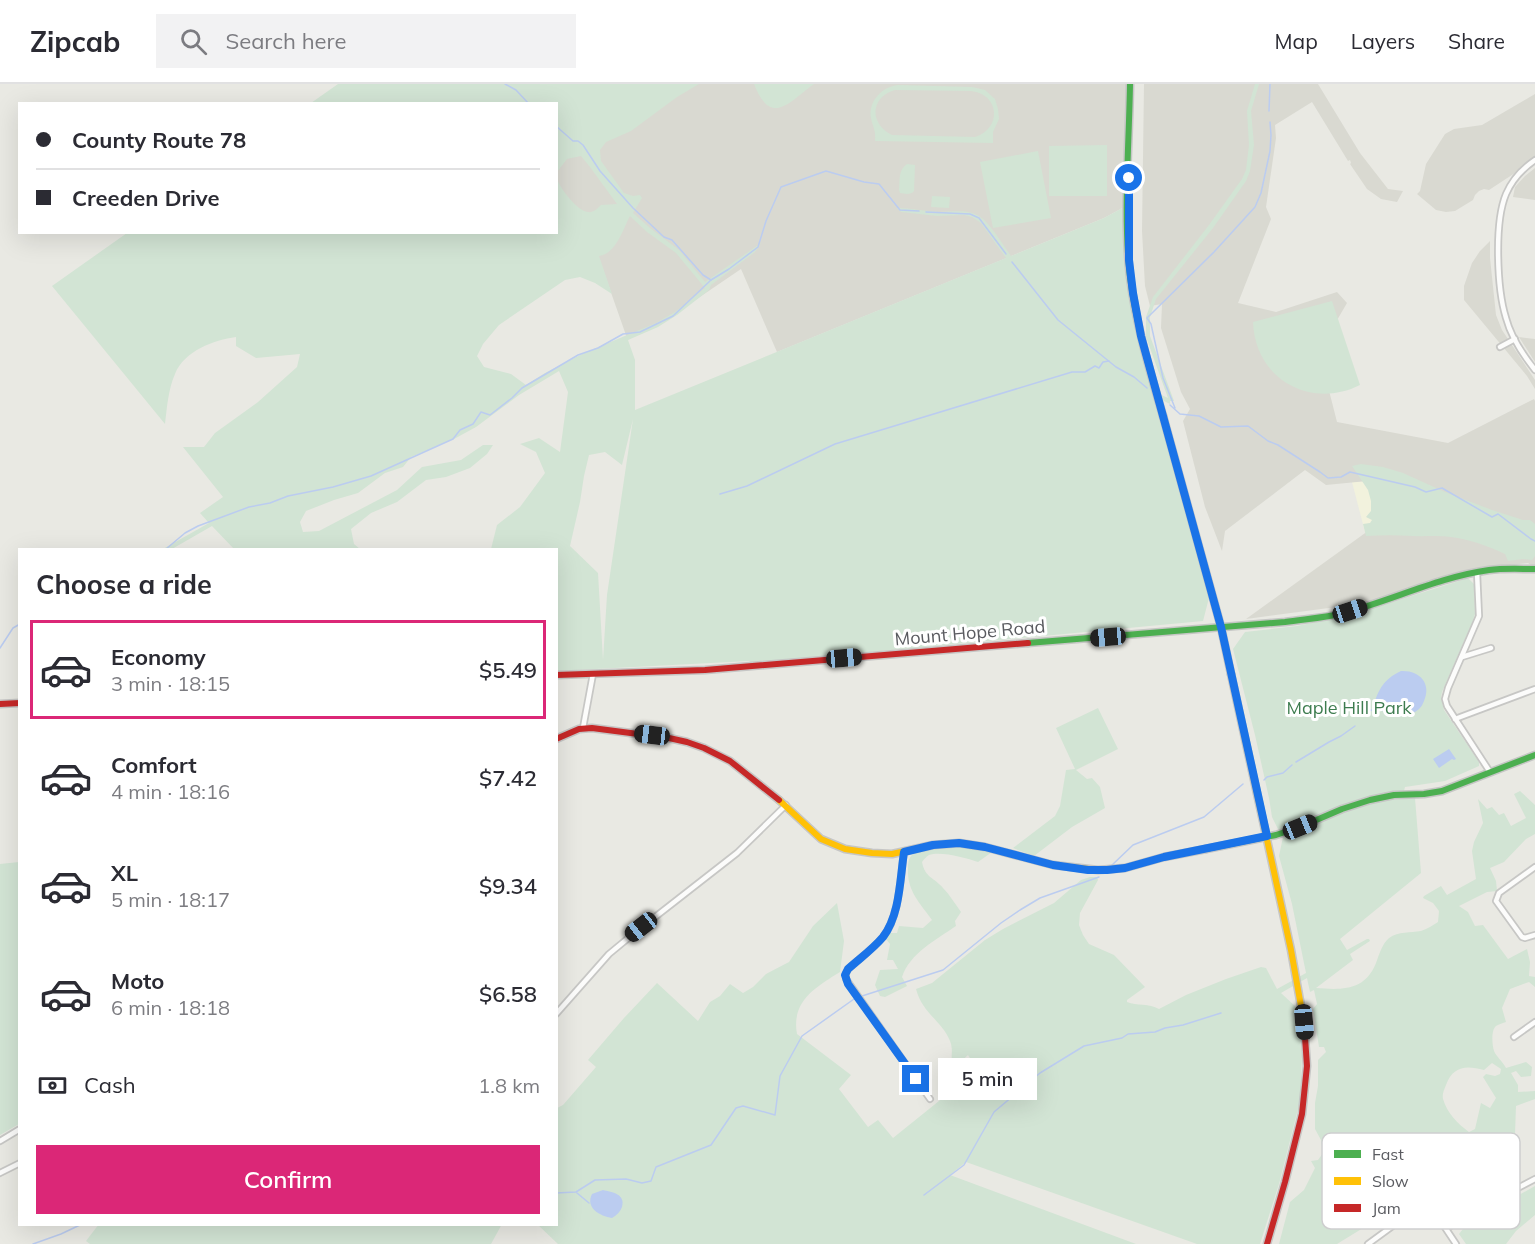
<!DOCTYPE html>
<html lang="en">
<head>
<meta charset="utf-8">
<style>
  :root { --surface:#fff; --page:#f2f2f3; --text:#2b2b33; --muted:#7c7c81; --line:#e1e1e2; --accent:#db2777 }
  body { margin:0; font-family:Mulish,sans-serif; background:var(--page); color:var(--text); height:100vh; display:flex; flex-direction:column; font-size:22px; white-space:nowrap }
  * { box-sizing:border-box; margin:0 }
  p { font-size:20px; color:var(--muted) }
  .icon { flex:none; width:33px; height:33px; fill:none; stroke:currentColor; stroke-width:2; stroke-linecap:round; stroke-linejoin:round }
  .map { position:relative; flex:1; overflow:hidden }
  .drawer { position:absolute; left:18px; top:464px; width:540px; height:678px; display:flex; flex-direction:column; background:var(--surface); border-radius:0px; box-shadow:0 6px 24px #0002 }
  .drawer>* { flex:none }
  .hud { position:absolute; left:18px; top:18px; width:540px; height:132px; border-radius:0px; box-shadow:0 6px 24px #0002; display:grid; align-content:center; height:132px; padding:0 18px; background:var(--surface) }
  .end { position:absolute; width:27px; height:27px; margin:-14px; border:8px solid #1a73e8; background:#fff; box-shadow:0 0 0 3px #fff }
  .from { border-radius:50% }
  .bubble { position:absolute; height:42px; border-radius:0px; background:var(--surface); box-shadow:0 6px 24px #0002; font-size:20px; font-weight:600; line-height:42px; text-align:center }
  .car { position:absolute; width:18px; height:36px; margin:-18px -9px; border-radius:8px; box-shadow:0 0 4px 2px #0007; background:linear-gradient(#222 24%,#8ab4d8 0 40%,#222 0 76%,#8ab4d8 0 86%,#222 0) }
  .hud b { display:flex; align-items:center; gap:21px; height:57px; font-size:22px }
  .hud b+b { border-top:2px solid var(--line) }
  .hud i { width:15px; height:15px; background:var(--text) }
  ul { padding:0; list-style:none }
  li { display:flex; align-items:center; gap:18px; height:99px; margin:0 12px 9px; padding:0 6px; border:3px solid transparent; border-radius:0px }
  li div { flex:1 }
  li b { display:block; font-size:22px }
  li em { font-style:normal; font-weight:600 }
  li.current { border-color:var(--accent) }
  li>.icon { width:54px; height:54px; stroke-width:1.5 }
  h2 { padding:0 18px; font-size:27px; line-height:72px }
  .pay { display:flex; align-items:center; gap:15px; height:66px; padding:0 18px; font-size:22px }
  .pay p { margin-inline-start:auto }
  .action { display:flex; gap:12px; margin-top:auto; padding:12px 18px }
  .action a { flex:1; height:69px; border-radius:0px; background:var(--accent); color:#fff; font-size:24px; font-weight:600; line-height:69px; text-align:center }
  header { display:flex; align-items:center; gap:36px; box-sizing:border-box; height:84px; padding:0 30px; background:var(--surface); border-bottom:2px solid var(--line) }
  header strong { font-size:28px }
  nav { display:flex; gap:33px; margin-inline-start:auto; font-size:21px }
  .search { width:420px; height:54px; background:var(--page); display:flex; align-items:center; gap:15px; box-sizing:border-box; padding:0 21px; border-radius:0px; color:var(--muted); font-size:22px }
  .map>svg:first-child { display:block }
  .commercial { fill:#f2f2dd }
  .education { fill:#d9d9d1 }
  .green { fill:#d2e4d4; fill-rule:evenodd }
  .water { fill:#bbccf0 }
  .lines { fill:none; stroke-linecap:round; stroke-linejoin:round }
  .stream { stroke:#bbccf0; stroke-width:1.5 }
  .street-casing { stroke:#c7c7c5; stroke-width:8 }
  .fast-casing { stroke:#c6c6c5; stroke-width:9 }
  .slow-casing { stroke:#c6c6c5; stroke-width:9 }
  .jam-casing { stroke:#c6c6c5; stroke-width:9 }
  .street { stroke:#fcfcfb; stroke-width:4.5 }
  .fast { stroke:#4caf50; stroke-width:6 }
  .slow { stroke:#ffc107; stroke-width:6 }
  .jam { stroke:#c62828; stroke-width:6 }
  .route { stroke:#1a73e8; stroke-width:8 }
  .labels { text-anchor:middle; stroke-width:6; stroke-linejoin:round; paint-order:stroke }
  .street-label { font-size:18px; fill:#5a5b60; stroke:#fff }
  .park-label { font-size:18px; fill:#3d7c4f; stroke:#fff }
  .key { fill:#fff; stroke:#cececf; stroke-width:1.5 }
  .key-label { font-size:16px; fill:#5a5b60 }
</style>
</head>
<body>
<header>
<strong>Zipcab</strong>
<div class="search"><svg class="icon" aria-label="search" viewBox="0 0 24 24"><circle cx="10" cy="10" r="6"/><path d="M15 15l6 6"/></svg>Search here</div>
<nav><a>Map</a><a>Layers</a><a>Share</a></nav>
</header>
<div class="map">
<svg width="1535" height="1160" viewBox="0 0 1535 1160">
  <rect width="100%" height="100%" fill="#e9e9e3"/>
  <path class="commercial" d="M1367,397L1397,426L1365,448L1352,398Z"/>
  <g class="education">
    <path d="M338,0H1130L1128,121L1104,134L777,268L741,185L666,236L627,254L595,163L557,127L556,20Z"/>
    <path d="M1144,0H1318L1360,69L1388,105L1403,107L1397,118L1381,115L1367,105L1350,80L1351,79L1350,76L1348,77L1312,18L1275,41L1276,54L1266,123L1271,135L1238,219L1276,228L1337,208L1347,219L1319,267L1337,338L1448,359L1534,315L1535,317V484L1528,479L1491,483L1382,517L1246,535L1397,426L1367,397L1326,401L1305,386L1225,447L1222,467L1205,423L1183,337L1190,325L1181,308L1161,244L1162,220L1150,222L1145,202L1142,147Z"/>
    <path d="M1535,10V76L1489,106L1484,105L1479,107L1475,111L1473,116L1455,127L1446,128L1436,126L1417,110L1420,107L1426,80L1445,50L1454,45L1482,41Z"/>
    <path d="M1535,84V116L1513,113L1515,103L1525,92Z"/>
    <path d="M1490,157V174L1496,231L1502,246L1535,296V305L1527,292L1464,216V202L1472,179L1480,167Z"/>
    <path d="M1519,253L1535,255V278Z"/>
  </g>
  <g class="green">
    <path d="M338,0H699L677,13L631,47L606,58L600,66L601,77L624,109L633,112L640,111L642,114L633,129L650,144L679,166L705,198L761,159L755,168L711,201L709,206L677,231L658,243L628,256L635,276V326L1006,174L981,139L972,133L964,131L937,132L901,128L897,124C911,124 925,127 939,128C954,128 970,124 983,135C993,144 1003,161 1011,172L1104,134L1128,121L1135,220L1157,309L1168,314L1146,253V233L1153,213L1209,141L1242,95L1246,86L1249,61L1247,27L1255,0H1259L1251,27L1254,61L1250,87L1246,97L1213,144L1156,215L1150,233V252L1174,317H1170V320L1160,315L1210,510L1203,537L752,579L749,577L557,587L556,465H491L497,441L520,423L545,389L536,368L520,360L539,354L560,368L568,308L559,287L519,311L476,343L454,355L411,373L403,383L385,389L358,409L334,416L306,427L300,438L303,448L319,447L397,406L422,383L461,376L483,361H493L487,370L470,384L446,393L426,396L397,418L371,429L351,445L354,460L360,465H234L212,442L172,465H163L209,439L200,429L223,413L183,363H204L215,349L258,318L297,283L300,270L256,274L236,262V253C214,256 184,267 175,290C168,306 167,324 165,340L52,202L127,149L556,148L557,95C560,104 577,127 588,128C593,129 597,125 601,121L617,120L590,83L581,72L567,75L557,88L556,20L311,19ZM630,132L647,148L676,169L705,204L675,228L656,239L584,269L545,289L526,301L511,290L484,283L477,272L483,260L499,241L565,196L580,193L595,199L612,210L599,172C616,170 623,145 630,132ZM633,335L607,511L603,576L598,489L570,462L580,418L584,392L589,371L605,368L622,381Z"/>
    <path d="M754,0H814C788,19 771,43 754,0Z"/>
    <path d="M898,1L972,3L985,6L995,15L998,25L999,35L993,48V59L875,57C876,46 873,44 871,34C868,17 882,3 898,1ZM895,6L971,7C1000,10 1002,45 975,53L892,51C869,40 870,13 895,6Z"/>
    <path d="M1107,61V112H1049V62Z"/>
    <path d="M1038,67L1051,134L993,144L980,78Z"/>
    <path d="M907,80L915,81L914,107C911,111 905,110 900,109L899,106C900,96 898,86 907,80Z"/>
    <path d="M932,112L950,113L949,124L931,123Z"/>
    <path d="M1332,217L1360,301C1310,326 1255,295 1253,238Z"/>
    <path d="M1361,380L1383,383L1403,389L1445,408L1492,426L1523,436H1530L1535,440V472L1532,476L1523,475L1508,477L1505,470C1488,462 1469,455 1451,453C1438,451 1425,453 1413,452C1397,451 1382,451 1366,452L1363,440L1370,439L1372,436L1366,433L1371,427V417L1368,406L1352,382Z"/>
    <path d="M1468,494L1474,500L1475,530L1473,537L1442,608L1441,614L1444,626L1479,678V682L1445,697L1405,703L1404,707L1367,713L1279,747L1272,733L1269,714L1255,651L1233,565L1245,548L1297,542L1358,529Z"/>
    <path d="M1098,624L1118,665L1076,686L1087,695L1092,694L1100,703L1105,724L1072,743L1034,772L1013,764L1055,732L1060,722L1066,686L1075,685L1056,644Z"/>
    <path d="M1520,707L1535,721V750L1526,755L1504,778L1490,784L1496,797L1497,807L1487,808L1459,822L1468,828L1475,842L1483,841L1508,875L1527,865L1530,878L1529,892L1535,893V903L1529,898L1510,905L1502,924L1506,938C1503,939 1499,940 1496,942C1491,946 1492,961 1494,967C1496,972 1503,978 1506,984L1526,978L1532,983L1531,992L1521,993L1516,987L1511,989L1518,1001V1008L1535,1007V1015L1516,1022L1515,1050L1486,1063L1495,1092L1478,1093L1438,1102L1381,1133L1337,1160H1279L1290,1118L1304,1106L1315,1084L1311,1077L1318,1076L1323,1069L1321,1056L1315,1045V1019L1318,1002V976L1326,968L1324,963H1319L1313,925L1317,920L1314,906L1310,908L1307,894L1281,909L1297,924L1302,972L1300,1017L1279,1100L1260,1160H1197L966,1078L950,1091L1136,1160H558L537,1140H556L557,1024L563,1021L596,983L588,976L624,934L657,899L698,937L710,918L720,912L730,900L743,909L753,903L766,890L789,878L813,842L837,819L844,857L840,888C816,903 791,917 797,950L851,991L839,1005L868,1043L878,1036L893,1054L939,1017L957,996L963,992L973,979L968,971L952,986C950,977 954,966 950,957C942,937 922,929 916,905L932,899L985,856L1003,845L1054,819L1081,796L1090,793H1097L1098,796L1080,829L1079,841L1083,851L1089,860L1114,871L1145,903L1127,916V918C1137,922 1149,919 1159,925L1186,911L1226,895L1261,883L1266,884L1277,905L1306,889L1292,820L1279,772L1283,753L1357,723L1388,716L1415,714L1421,789L1340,855L1347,866L1367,855H1369L1370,857L1350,870L1353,876L1316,904C1342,906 1365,907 1376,879C1379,871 1382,860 1389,854C1399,847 1410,849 1421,847C1427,845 1432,842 1438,838L1439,827L1433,819L1423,814L1424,812L1441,802L1447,811L1476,795L1472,767L1474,758L1483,739L1478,715L1487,725L1492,723L1499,731L1504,729L1511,742L1526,734L1514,710ZM1492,979L1501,985L1500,990L1495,992L1486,990L1483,993L1496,1014L1490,1024L1481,1019L1475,1045L1469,1048C1458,1040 1447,1029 1443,1015C1442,1010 1444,1006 1446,1001C1453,982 1466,981 1484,986Z"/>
    <path d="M950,762H963L992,768L978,778C966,774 941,767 929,771C926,773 924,775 922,778C925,794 934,793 943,804C950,811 955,820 961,828L955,837L956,842C936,856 910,869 902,893L907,902L885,913L880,912L875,901L880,886L898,885L893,876H887L890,860L886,855L889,849H897L899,842L923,844L932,836C920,819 907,807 908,785C908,780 908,775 912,771C921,763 938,763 950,762Z"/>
    <path d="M19,778V1040L0,1051V780Z"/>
    <path d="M1535,1102V1131L1516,1147L1506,1160H1466L1459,1150L1467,1140Z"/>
    <path d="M99,1140H502L491,1160H90L86,1157Z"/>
  </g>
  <g class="water">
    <path d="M1401,587C1419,586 1432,599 1424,617C1422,622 1420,625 1415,628C1401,634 1386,626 1372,626C1378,607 1382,596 1401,587Z"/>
    <path d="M1449,665L1456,675L1454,676L1452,675L1439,684L1433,675Z"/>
    <path d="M603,1106C612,1108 626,1110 622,1123C620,1128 617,1131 612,1134C600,1132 585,1124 592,1110Z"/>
  </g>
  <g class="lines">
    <g class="stream">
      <path d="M505,0L516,6L529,20"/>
      <path d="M1269,27L1270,0"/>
      <path d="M556,42L573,57H578L583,61L600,87L633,124L664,153L672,156L703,191L711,196L729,185L758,163L766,137L781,103L826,87L864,98L879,100L900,126L919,127"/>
      <path d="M926,128L970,130L979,134L1006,170"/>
      <path d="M1012,178L1058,236L1116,283L1134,293L1147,304"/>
      <path d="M1170,321L1180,330L1199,332L1221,343L1248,342L1268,357L1278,361L1320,388L1328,394L1341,393L1350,388L1415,403L1426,408L1442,404L1492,433L1498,430L1531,455L1535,457"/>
      <path d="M1175,324L1163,294L1151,240L1147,234L1214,168L1255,123L1261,109L1270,67L1271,51L1270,38"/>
      <path d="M720,410L747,402L835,360L1072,288H1085L1095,282L1099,284L1103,278L1109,277"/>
      <path d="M166,465L185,449L198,442L249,423L270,419L288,412L333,403L371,392L453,355L460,346L473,340L481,328L490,331L512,314L522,304L578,271L598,264L623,250L640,248L673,232L711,196"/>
      <path d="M0,564L13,544L20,540"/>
      <path d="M1368,627L1372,626"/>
      <path d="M1296,678L1329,658L1341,652L1355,642"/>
      <path d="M1264,696L1267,693L1283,689L1292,681"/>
      <path d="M1111,782L1133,761L1204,733L1243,700"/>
      <path d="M862,912L943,886L1001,839L1020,826L1040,814L1099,793"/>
      <path d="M556,1109L576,1108L595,1096L626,1095L642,1099L651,1097L656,1083L711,1061L736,1024L743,1022L775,1031L780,992L802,952L854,915"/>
      <path d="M577,1109L589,1119"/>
      <path d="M924,1111L964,1081L994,1028L1040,989L1084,962L1122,954L1128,950L1155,948L1165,944L1183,941L1221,929"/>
      <path d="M33,1160L61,1150L82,1140"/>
    </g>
    <defs>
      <g id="street">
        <path d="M1535,76C1522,85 1512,96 1506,110C1494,139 1497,205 1506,234C1511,253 1523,271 1535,286"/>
        <path d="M1500,263L1515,255"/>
        <path d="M1477,488L1479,532L1448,604L1445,615L1447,622L1490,688"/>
        <path d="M1462,573L1491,564"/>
        <path d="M1455,635L1535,605"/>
        <path d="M583,644L593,590"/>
        <path d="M904,768C900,794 900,832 883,853C873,865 859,875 848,885L846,889V895L930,1015"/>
        <path d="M1535,783L1499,809L1496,817L1522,853L1525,854L1535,851"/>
        <path d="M556,930L609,870L632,851L737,769L786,721"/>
        <path d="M1514,953L1535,938"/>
        <path d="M0,1057L20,1045"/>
        <path d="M0,1089L20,1079"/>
        <path d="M1447,1144L1483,1122L1535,1095"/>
        <path d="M1368,1160L1409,1130L1419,1126L1429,1129L1442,1139L1456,1160"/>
      </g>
      <g id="fast">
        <path d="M1130,0C1129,64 1123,130 1130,193C1136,241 1150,287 1163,332"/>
        <path d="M1028,559L1285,538C1305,535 1325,534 1344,529C1393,516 1439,493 1489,486C1504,484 1520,485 1535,485"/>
        <path d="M1206,765L1276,751L1300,743L1342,725L1370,716L1394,711L1424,710L1442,707L1535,671"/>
      </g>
      <g id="slow">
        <path d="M1231,590L1291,866L1304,939"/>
        <path d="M779,716L821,755L845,765L872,769L892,770L933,761L959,759L985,763L1053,781L1098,786L1125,784L1164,773L1206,765"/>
      </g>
      <g id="jam">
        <path d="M1163,332L1221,543L1231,590"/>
        <path d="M556,591L705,586L1028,559"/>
        <path d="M0,620L20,619"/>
        <path d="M556,655L579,645L592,644L669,654L687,658L704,664L730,677L779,716"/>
        <path d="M1267,1160L1285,1098L1302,1030L1307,982L1304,939"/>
      </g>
    </defs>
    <use href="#street" class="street-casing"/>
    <use href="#fast" class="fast-casing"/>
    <use href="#slow" class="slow-casing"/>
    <use href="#jam" class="jam-casing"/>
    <use href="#street" class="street"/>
    <use href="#fast" class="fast"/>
    <use href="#slow" class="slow"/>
    <use href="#jam" class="jam"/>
  </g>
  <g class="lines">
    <path class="route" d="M916,995L848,900L845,891L848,885C859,875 873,865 883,853C900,831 900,795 904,768L933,761L959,759L985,763L1053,781L1088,786H1107L1125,784L1164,773L1267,752L1221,543L1141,252L1133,209L1129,176V94"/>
  </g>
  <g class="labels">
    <g class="street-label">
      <text transform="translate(970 549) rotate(-5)" y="6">Mount Hope Road</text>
    </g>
    <g class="park-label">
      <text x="1349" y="630">Maple Hill Park</text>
    </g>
  </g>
  <rect x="1322" y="1049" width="198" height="96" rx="9" class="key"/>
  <rect x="1334" y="1066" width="27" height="8" fill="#4caf50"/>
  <rect x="1334" y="1093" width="27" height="8" fill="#ffc107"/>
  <rect x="1334" y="1120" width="27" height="8" fill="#c62828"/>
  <g class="key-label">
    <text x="1372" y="1076">Fast</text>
    <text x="1372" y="1103">Slow</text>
    <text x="1372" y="1130">Jam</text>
  </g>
</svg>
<i class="end from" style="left:1129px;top:94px"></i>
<i class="end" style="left:916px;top:995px"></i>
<div class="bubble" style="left:938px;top:974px;width:99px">5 min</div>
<i class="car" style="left:1350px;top:527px;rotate:72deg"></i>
<i class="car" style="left:1108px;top:553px;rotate:265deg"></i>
<i class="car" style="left:844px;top:574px;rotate:85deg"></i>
<i class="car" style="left:652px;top:651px;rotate:277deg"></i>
<i class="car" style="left:1300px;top:743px;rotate:68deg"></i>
<i class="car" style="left:641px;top:843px;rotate:232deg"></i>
<i class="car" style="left:1304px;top:938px;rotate:175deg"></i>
<div class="hud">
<b><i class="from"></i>County Route 78</b>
<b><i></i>Creeden Drive</b>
</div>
<section class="drawer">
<h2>Choose a ride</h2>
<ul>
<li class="current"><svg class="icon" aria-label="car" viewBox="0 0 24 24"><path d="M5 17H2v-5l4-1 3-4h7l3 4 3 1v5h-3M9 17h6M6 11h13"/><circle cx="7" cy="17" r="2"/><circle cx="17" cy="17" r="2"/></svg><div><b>Economy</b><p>3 min · 18:15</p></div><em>$5.49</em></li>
<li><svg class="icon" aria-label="car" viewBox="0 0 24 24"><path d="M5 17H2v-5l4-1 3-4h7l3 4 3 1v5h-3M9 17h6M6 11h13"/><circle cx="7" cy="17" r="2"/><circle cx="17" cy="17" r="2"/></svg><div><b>Comfort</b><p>4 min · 18:16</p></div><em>$7.42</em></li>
<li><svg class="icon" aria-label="car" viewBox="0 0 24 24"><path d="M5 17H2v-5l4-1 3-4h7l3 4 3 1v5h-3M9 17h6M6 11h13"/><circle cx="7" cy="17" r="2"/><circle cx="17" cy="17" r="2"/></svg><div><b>XL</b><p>5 min · 18:17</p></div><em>$9.34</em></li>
<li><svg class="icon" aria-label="car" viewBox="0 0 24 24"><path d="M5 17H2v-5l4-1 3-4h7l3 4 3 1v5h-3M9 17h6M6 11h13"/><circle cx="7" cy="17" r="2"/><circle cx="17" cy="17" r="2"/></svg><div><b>Moto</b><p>6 min · 18:18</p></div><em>$6.58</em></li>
</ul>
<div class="pay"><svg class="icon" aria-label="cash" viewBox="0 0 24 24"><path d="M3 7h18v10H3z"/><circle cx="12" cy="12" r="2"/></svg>Cash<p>1.8 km</p></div>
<div class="action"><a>Confirm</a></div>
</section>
</div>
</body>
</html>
